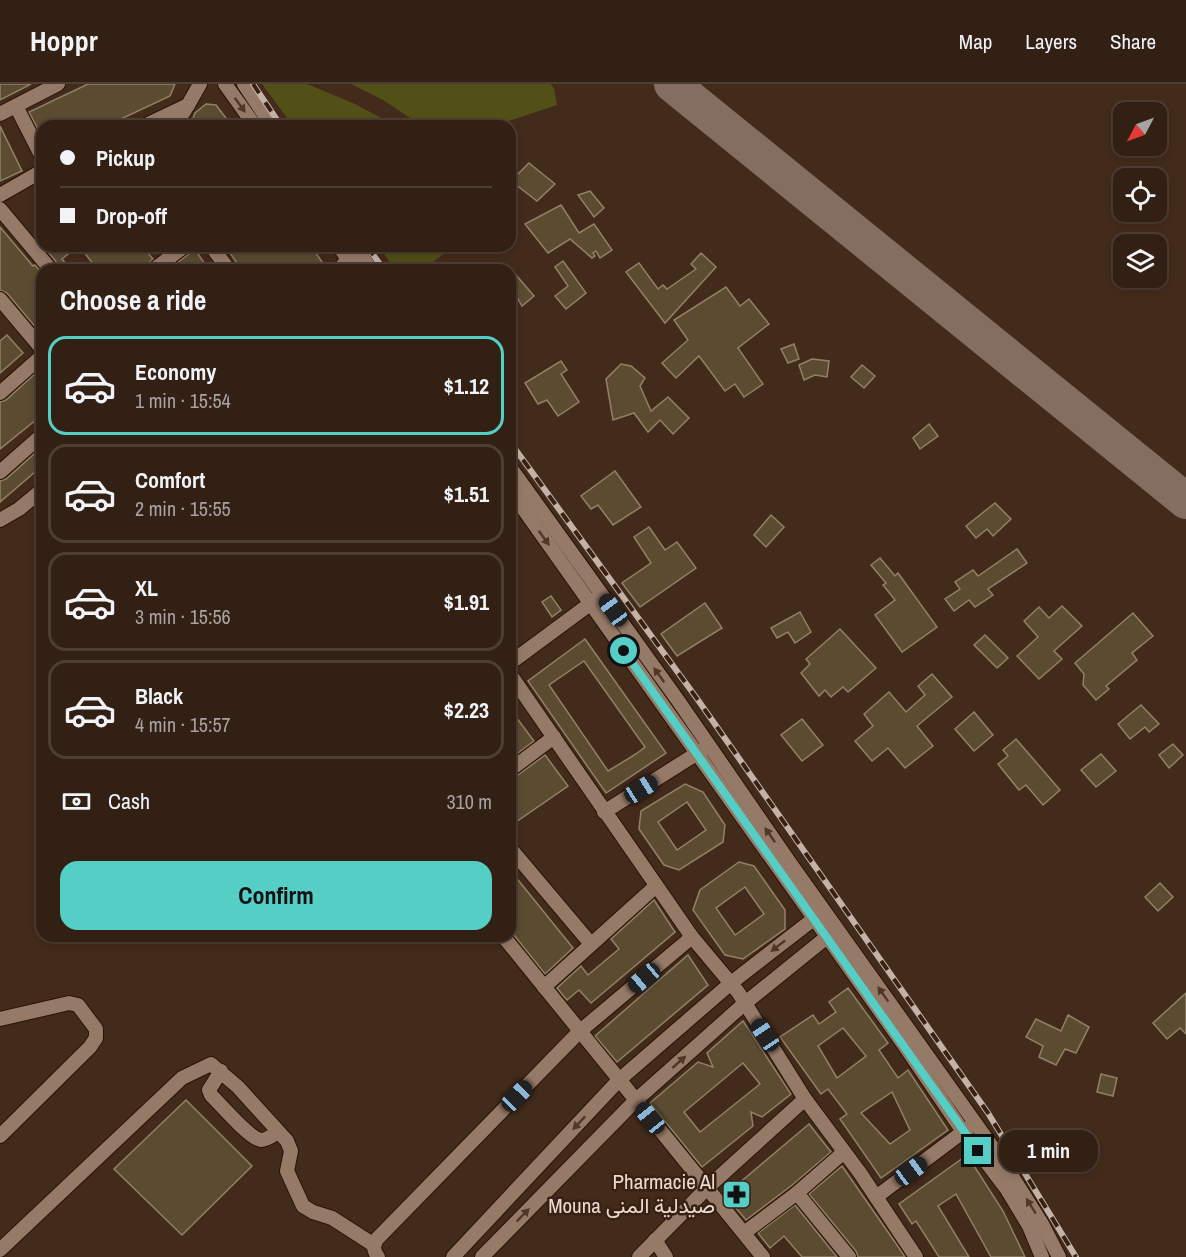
<!DOCTYPE html>
<html lang="en">
<head>
<meta charset="utf-8">
<style>
  :root { --surface:#322014; --page:#3a281d; --text:#f1f3f6; --muted:#a8a3a0; --line:#4d3e34; --accent:#55cec5 }
  body { margin:0; font-family:"Archivo Narrow",Vazirmatn,sans-serif; background:var(--page); color:var(--text); height:100vh; display:flex; flex-direction:column; font-size:22px; white-space:nowrap }
  * { box-sizing:border-box; margin:0 }
  p { font-size:20px; color:var(--muted) }
  .icon { flex:none; width:33px; height:33px; fill:none; stroke:currentColor; stroke-width:2; stroke-linecap:round; stroke-linejoin:round }
  .map { position:relative; flex:1; overflow:hidden }
  .drawer { position:absolute; left:36px; top:180px; width:480px; height:678px; display:flex; flex-direction:column; background:var(--surface); border-radius:18px; box-shadow:0 3px 9px #0003,0 0 0 2px var(--line) }
  .drawer>* { flex:none }
  .guide { position:absolute; left:36px; top:36px; width:480px; height:132px; border-radius:18px; box-shadow:0 3px 9px #0003,0 0 0 2px var(--line); display:grid; align-content:center; height:132px; padding:0 24px; background:var(--surface) }
  .needle { width:39px; rotate:229deg }
  .fabs { position:absolute; left:1113px; top:18px; display:grid; gap:12px }
  .fabs a { display:grid; place-items:center; width:54px; height:54px; border-radius:12px; background:var(--surface); box-shadow:0 3px 9px #0003,0 0 0 2px var(--line); font-size:30px }
  .end { position:absolute; width:27px; height:27px; margin:-14px; border:8px solid #55cec5; background:#111; box-shadow:0 0 0 3px #111 }
  .from { border-radius:50% }
  .bubble { position:absolute; height:42px; border-radius:18px; background:var(--surface); box-shadow:0 3px 9px #0003,0 0 0 2px var(--line); font-size:20px; font-weight:700; line-height:42px; text-align:center }
  .car { position:absolute; width:18px; height:36px; margin:-18px -9px; border-radius:8px; box-shadow:0 0 4px 2px #0007; background:linear-gradient(#222 24%,#8ab4d8 0 40%,#222 0 76%,#8ab4d8 0 86%,#222 0) }
  .guide b { display:flex; align-items:center; gap:21px; height:57px; font-size:22px }
  .guide b+b { border-top:2px solid var(--line) }
  .guide i { width:15px; height:15px; background:var(--text) }
  ul { padding:0; list-style:none }
  li { display:flex; align-items:center; gap:18px; height:99px; margin:0 12px 9px; padding:0 12px; border:3px solid var(--line); border-radius:18px }
  li div { flex:1 }
  li b { display:block; font-size:22px }
  li em { font-style:normal; font-weight:700 }
  li.active { border-color:var(--accent) }
  li>.icon { width:54px; height:54px; stroke-width:1.5 }
  h2 { padding:0 24px; font-size:27px; line-height:72px }
  .pay { display:flex; align-items:center; gap:15px; height:66px; padding:0 24px; font-size:22px }
  .pay p { margin-inline-start:auto }
  .action { display:flex; gap:12px; margin-top:auto; padding:12px 24px }
  .action a { flex:1; height:69px; border-radius:18px; background:var(--accent); color:#111; font-size:24px; font-weight:700; line-height:69px; text-align:center }
  header { display:flex; align-items:center; gap:36px; box-sizing:border-box; height:84px; padding:0 30px; background:var(--surface); border-bottom:2px solid var(--line) }
  header strong { font-size:28px }
  nav { display:flex; gap:33px; margin-inline-start:auto; font-size:21px }
  .map>svg:first-child { display:block }
  .green { fill:#525016 }
  .lines { fill:none; stroke-linecap:round; stroke-linejoin:round }
  .taxiway { stroke:#846e61; stroke-width:36 }
  .building { fill:#5a4b31; stroke:#928166; stroke-width:1.5; fill-rule:evenodd }
  .minor-casing { stroke:#291304; stroke-width:16 }
  .minor { stroke:#967a68; stroke-width:14 }
  .rail-casing { stroke:#c4b2a7; stroke-width:6 }
  .rail { stroke:#382112; stroke-width:4; stroke-dasharray:11; stroke-linecap:butt }
  .oneway { fill:#503728 }
  .route { stroke:#55cec5; stroke-width:8 }
  .labels { text-anchor:middle; stroke-width:5; stroke-linejoin:round; paint-order:stroke }
  .poi-label { font-size:21px; fill:#ebdbd1; stroke:#382112; text-anchor:end }
</style>
</head>
<body>
<header>
<strong>Hoppr</strong>
<nav><a>Map</a><a>Layers</a><a>Share</a></nav>
</header>
<div class="map">
<svg width="1186" height="1173" viewBox="0 0 1186 1173">
  <rect width="100%" height="100%" fill="#432b1b"/>
  <g class="green">
    <path d="M262,0H307L355,20L396,42H293Z"/>
    <path d="M351,0H550L554,4L557,21L494,42H426L418,39L383,16Z"/>
    <path d="M379,162H454L422,186H395Z"/>
  </g>
  <g class="lines">
    <path class="taxiway" d="M672,0L1186,417"/>
  </g>
  <g class="building">
    <path d="M0,0H31L0,16Z"/>
    <path d="M88,0H175L170,12L106,42H42V53L29,28Z"/>
    <path d="M206,20L216,21L232,42H190L195,29Z"/>
    <path d="M0,42L22,87L0,97Z"/>
    <path d="M529,79L555,100L537,117L511,97Z"/>
    <path d="M590,107L604,124L594,133L578,111Z"/>
    <path d="M561,121L579,149L594,140L612,166L600,174L596,167L593,169L595,172L592,174L570,155L548,169L525,140Z"/>
    <path d="M0,143L33,182L35,181L42,189V251L7,209L0,206Z"/>
    <path d="M58,162H78L62,175L71,186H60L58,180L49,169Z"/>
    <path d="M79,162H142L153,175L145,182L144,186H98Z"/>
    <path d="M225,162H311L322,178L316,186H242Z"/>
    <path d="M194,164L209,186H168L190,169Z"/>
    <path d="M701,169L716,183L665,239L626,188L639,179L658,205L663,201L667,205L696,185L691,180Z"/>
    <path d="M563,177L586,209L566,225L555,212L568,202L555,183Z"/>
    <path d="M516,191L534,212L522,222L518,215L510,222V195Z"/>
    <path d="M726,203L740,222L749,215L769,240L738,264L763,300L744,313L735,300L725,307L699,272L676,294L662,279L688,256L674,236Z"/>
    <path d="M7,251L23,269L0,289V257Z"/>
    <path d="M794,260L799,275L788,279L781,265Z"/>
    <path d="M812,275L829,277L827,293L815,291L804,296L799,281Z"/>
    <path d="M561,277L567,286L561,290L579,318L558,332L547,316L538,320L525,299Z"/>
    <path d="M621,280L631,282L645,294L640,302L651,327L668,313L689,334L673,350L660,336L648,348L634,329L613,336L606,295Z"/>
    <path d="M862,281L875,292L864,304L851,293Z"/>
    <path d="M38,287L42,291V331L0,365V318L6,316Z"/>
    <path d="M929,340L938,352L920,365L913,354Z"/>
    <path d="M42,363V382L0,418V397L6,395Z"/>
    <path d="M615,387L641,423L613,441L598,421L591,425L581,412Z"/>
    <path d="M995,419L1011,435L993,452L987,445L976,454L966,442Z"/>
    <path d="M771,431L784,443L766,463L754,451Z"/>
    <path d="M649,443L665,466L677,458L696,484L640,523L622,499L651,479L634,453Z"/>
    <path d="M1017,465L1027,479L988,505L993,511L975,523L969,516L954,527L945,515L960,505L955,498L973,486L978,492Z"/>
    <path d="M880,474L895,492L898,489L937,543L902,568L875,531L895,516L883,501L886,499L871,481Z"/>
    <path d="M551,512L561,526L552,533L542,518Z"/>
    <path d="M705,519L722,544L677,572L661,550Z"/>
    <path d="M1062,522L1082,542L1054,567L1062,575L1039,595L1017,572L1038,553L1024,537L1039,523L1049,534Z"/>
    <path d="M800,528L811,548L795,559L788,548L777,554L771,544Z"/>
    <path d="M1133,529L1153,552L1132,569L1137,576L1106,602L1109,605L1096,616L1083,601L1084,590L1075,579Z"/>
    <path d="M840,545L876,584L848,608L843,603L831,613L825,606L819,612L801,589L810,580L806,575Z"/>
    <path d="M985,551L1008,574L997,584L974,561Z"/>
    <path d="M585,555L666,669L606,709L528,597ZM584,577L645,663L636,670L608,687L549,601Z"/>
    <path d="M932,590L952,613L917,642L933,662L905,684L888,664L872,677L855,657L873,642L864,630L889,608L906,628L925,611L918,602Z"/>
    <path d="M1141,621L1159,640L1149,648L1145,643L1130,655L1118,640Z"/>
    <path d="M510,625L534,657L510,675Z"/>
    <path d="M974,628L993,651L974,667L955,645Z"/>
    <path d="M802,635L823,661L802,677L781,651Z"/>
    <path d="M1016,655L1060,706L1043,721L1026,701L1019,706L998,680L1008,672L1003,666Z"/>
    <path d="M1173,660L1183,671L1169,684L1159,671Z"/>
    <path d="M1101,670L1116,687L1096,703L1081,686Z"/>
    <path d="M545,671L568,702L510,742V695L515,693Z"/>
    <path d="M685,700L703,708L725,741L723,758L679,786L664,781L639,745L641,727ZM687,718L706,746L677,766L658,738Z"/>
    <path d="M739,778L754,782L785,826V845L743,875L725,871L693,826L700,806ZM745,803L764,830L735,851L716,824Z"/>
    <path d="M510,786L573,864L545,890L510,846Z"/>
    <path d="M1160,799L1173,813L1158,827L1145,813Z"/>
    <path d="M654,816L675,848L591,919L579,906L567,916L557,904L581,882L588,891L619,865L611,855Z"/>
    <path d="M688,871L708,901L617,978L595,952Z"/>
    <path d="M848,904L888,959L879,966L898,994L908,986L948,1046L881,1094L840,1035L847,1030L828,1005L821,1010L780,953L813,931L819,940L836,928L829,918ZM843,944L866,972L837,994L818,962ZM892,1008L910,1046L890,1060L861,1029Z"/>
    <path d="M1186,909V950L1180,944L1167,955L1153,939Z"/>
    <path d="M1068,931L1089,943L1076,969L1065,965L1056,981L1039,973L1043,962L1026,953L1036,935L1061,947Z"/>
    <path d="M743,937L791,1010L762,1033L751,1028L753,1042L702,1083L650,1019L698,978L713,983L707,969ZM743,979L760,1000L700,1048L684,1028Z"/>
    <path d="M1101,990L1117,994L1113,1012L1097,1008Z"/>
    <path d="M186,1016L252,1082L182,1151L114,1085Z"/>
    <path d="M809,1040L831,1068L791,1102L746,1136L725,1111Z"/>
    <path d="M967,1071L1003,1127L1025,1173H991L956,1110L938,1122L969,1173H939L916,1137L912,1140L899,1120Z"/>
    <path d="M842,1082L897,1161L905,1173H858L856,1167L809,1110Z"/>
    <path d="M795,1121L837,1173H802L784,1152L770,1164L758,1149Z"/>
  </g>
  <g class="lines">
    <defs>
      <g id="minor">
        <path d="M225,0L255,42"/>
        <path d="M244,0L272,42"/>
        <path d="M16,22L42,73"/>
        <path d="M0,30L58,0"/>
        <path d="M144,42L188,21L200,0"/>
        <path d="M175,42L188,21"/>
        <path d="M0,111L42,87"/>
        <path d="M0,125L51,186"/>
        <path d="M211,162L229,186"/>
        <path d="M339,162L355,186"/>
        <path d="M355,162L371,186"/>
        <path d="M153,186L185,162"/>
        <path d="M339,186L353,168"/>
        <path d="M0,215L42,265"/>
        <path d="M0,309L42,272"/>
        <path d="M510,383L677,615L790,779L1003,1078L1042,1140L1059,1173"/>
        <path d="M0,388L42,351"/>
        <path d="M510,406L904,961L964,1049L1006,1104L1029,1142L1042,1173"/>
        <path d="M0,436L19,425L42,406"/>
        <path d="M510,579L598,514"/>
        <path d="M510,590L692,853L738,908L805,1015L860,1089L916,1173"/>
        <path d="M510,686L554,653"/>
        <path d="M604,728L704,665"/>
        <path d="M510,764L591,860"/>
        <path d="M503,852L763,1173"/>
        <path d="M544,903L656,802"/>
        <path d="M0,935L69,919L78,921L96,945V954L90,963L0,1052"/>
        <path d="M221,987L209,1006L211,1011C220,1020 250,1055 261,1056C267,1056 273,1051 278,1048"/>
        <path d="M797,1109L849,1173"/>
        <path d="M876,1113L968,1044"/>
        <path d="M744,1149L797,1109L844,1068"/>
        <path d="M655,1156L666,1173"/>
        <path d="M0,1166L182,994L211,980L238,1003L287,1057L291,1067L287,1087L303,1122L313,1128L332,1134L374,1161"/>
        <path d="M378,1173C373,1166 373,1162 377,1155L579,948L692,853"/>
        <path d="M453,1173L619,996L731,899L820,830"/>
        <path d="M482,1173L635,1017L744,920L833,848"/>
        <path d="M639,1173L707,1104L805,1015"/>
      </g>
    </defs>
    <use href="#minor" class="minor-casing"/>
    <use href="#minor" class="minor"/>
    <defs>
      <g id="rail">
        <path d="M253,0L281,42"/>
        <path d="M367,162L384,186"/>
        <path d="M510,358L698,616L988,1029L1076,1173"/>
      </g>
    </defs>
    <use href="#rail" class="rail-casing"/>
    <use href="#rail" class="rail"/>
  </g>
  <defs><path id="oneway-solid" d="M-6-.8H1V-3.2L6.5 0L1 3.2V.8H-6Z" transform="scale(1.5)"/></defs>
  <g class="oneway">
    <use href="#oneway-solid" transform="translate(240 21) rotate(54)"/>
    <use href="#oneway-solid" transform="translate(544 454) rotate(54)"/>
    <use href="#oneway-solid" transform="translate(659 591) rotate(-126)"/>
    <use href="#oneway-solid" transform="translate(770 751) rotate(-125)"/>
    <use href="#oneway-solid" transform="translate(778 862) rotate(142)"/>
    <use href="#oneway-solid" transform="translate(883 910) rotate(-125)"/>
    <use href="#oneway-solid" transform="translate(679 978) rotate(-42)"/>
    <use href="#oneway-solid" transform="translate(579 1039) rotate(133)"/>
    <use href="#oneway-solid" transform="translate(1031 1122) rotate(-122)"/>
    <use href="#oneway-solid" transform="translate(523 1131) rotate(-46)"/>
  </g>
  <g class="lines">
    <path class="route" d="M624,567L978,1067"/>
  </g>
  <defs>
    <symbol id="pharmacy-square" viewBox="-11 -11 22 22"><rect x="-9" y="-9" width="18" height="18" rx="4" fill="#55cec5" stroke="#382112"/><path d="M-2-6h4v4h4v4h-4v4h-4v-4h-4v-4h4Z" fill="#111"/></symbol>
  </defs>
  <g fill-rule="evenodd">
    <use href="#pharmacy-square" x="720" y="1094" width="33" height="33"/>
  </g>
  <g class="labels">
    <g class="poi-label">
      <text x="715" y="1105">Pharmacie Al<tspan x="715" dy="24">Mouna صيدلية المنى</tspan></text>
    </g>
  </g>
</svg>
<div class="fabs">
<a><svg class="needle" viewBox="-14 -14 28 28"><path d="M0-13l5 13h-10z" fill="#e53935"/><path d="M0 13l5-13h-10z" fill="#a8a3a0"/></svg></a>
<a><svg class="icon" aria-label="locate" viewBox="0 0 24 24"><circle cx="12" cy="12" r="6"/><path d="M12 2v4M12 18v4M2 12h4M18 12h4"/></svg></a>
<a><svg class="icon" aria-label="layers" viewBox="0 0 24 24"><path d="M12 4l9 5-9 5-9-5zM3 14l9 5 9-5"/></svg></a>
</div>
<i class="end from" style="left:624px;top:567px"></i>
<i class="end" style="left:978px;top:1067px"></i>
<div class="bubble" style="left:999px;top:1046px;width:99px">1 min</div>
<i class="car" style="left:613px;top:526px;rotate:324deg"></i>
<i class="car" style="left:641px;top:705px;rotate:58deg"></i>
<i class="car" style="left:644px;top:894px;rotate:230deg"></i>
<i class="car" style="left:765px;top:951px;rotate:326deg"></i>
<i class="car" style="left:517px;top:1012px;rotate:44deg"></i>
<i class="car" style="left:650px;top:1034px;rotate:321deg"></i>
<i class="car" style="left:911px;top:1087px;rotate:54deg"></i>
<div class="guide">
<b><i class="from"></i>Pickup</b>
<b><i></i>Drop-off</b>
</div>
<section class="drawer">
<h2>Choose a ride</h2>
<ul>
<li class="active"><svg class="icon" aria-label="car" viewBox="0 0 24 24"><path d="M5 17H2v-5l4-1 3-4h7l3 4 3 1v5h-3M9 17h6M6 11h13"/><circle cx="7" cy="17" r="2"/><circle cx="17" cy="17" r="2"/></svg><div><b>Economy</b><p>1 min · 15:54</p></div><em>$1.12</em></li>
<li><svg class="icon" aria-label="car" viewBox="0 0 24 24"><path d="M5 17H2v-5l4-1 3-4h7l3 4 3 1v5h-3M9 17h6M6 11h13"/><circle cx="7" cy="17" r="2"/><circle cx="17" cy="17" r="2"/></svg><div><b>Comfort</b><p>2 min · 15:55</p></div><em>$1.51</em></li>
<li><svg class="icon" aria-label="car" viewBox="0 0 24 24"><path d="M5 17H2v-5l4-1 3-4h7l3 4 3 1v5h-3M9 17h6M6 11h13"/><circle cx="7" cy="17" r="2"/><circle cx="17" cy="17" r="2"/></svg><div><b>XL</b><p>3 min · 15:56</p></div><em>$1.91</em></li>
<li><svg class="icon" aria-label="car" viewBox="0 0 24 24"><path d="M5 17H2v-5l4-1 3-4h7l3 4 3 1v5h-3M9 17h6M6 11h13"/><circle cx="7" cy="17" r="2"/><circle cx="17" cy="17" r="2"/></svg><div><b>Black</b><p>4 min · 15:57</p></div><em>$2.23</em></li>
</ul>
<div class="pay"><svg class="icon" aria-label="cash" viewBox="0 0 24 24"><path d="M3 7h18v10H3z"/><circle cx="12" cy="12" r="2"/></svg>Cash<p>310 m</p></div>
<div class="action"><a>Confirm</a></div>
</section>
</div>
</body>
</html>
